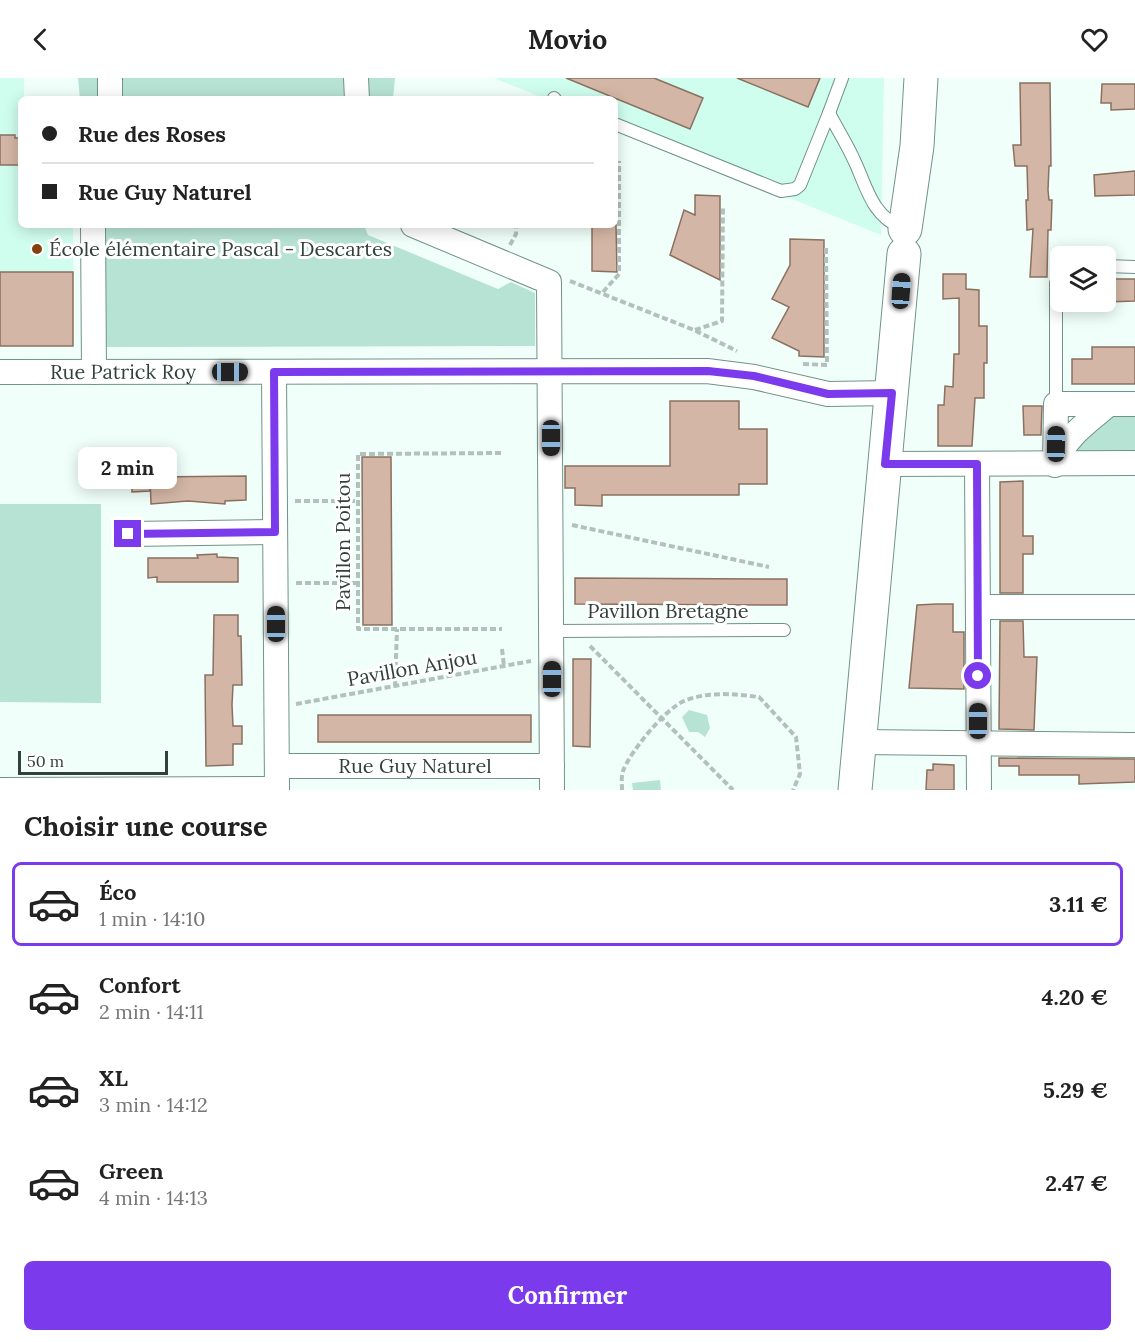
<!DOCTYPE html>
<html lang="fr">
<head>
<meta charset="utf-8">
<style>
  :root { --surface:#fff; --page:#f6f6f6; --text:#222; --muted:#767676; --line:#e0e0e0; --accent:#7c3aed }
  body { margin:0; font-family:Lora,serif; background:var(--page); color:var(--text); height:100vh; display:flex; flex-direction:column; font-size:22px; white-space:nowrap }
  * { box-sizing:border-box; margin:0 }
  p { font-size:20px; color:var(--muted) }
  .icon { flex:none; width:33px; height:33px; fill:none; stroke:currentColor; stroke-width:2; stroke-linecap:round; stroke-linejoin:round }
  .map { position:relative; height:712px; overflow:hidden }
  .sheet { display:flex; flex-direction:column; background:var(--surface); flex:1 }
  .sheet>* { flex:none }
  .guide { position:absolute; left:18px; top:18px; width:600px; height:132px; border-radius:9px; box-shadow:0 3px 15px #0003; display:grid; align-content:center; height:132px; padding:0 24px; background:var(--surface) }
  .fabs { position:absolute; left:1050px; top:168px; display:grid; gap:12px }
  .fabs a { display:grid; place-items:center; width:66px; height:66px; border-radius:9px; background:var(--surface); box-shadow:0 3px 15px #0003; font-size:30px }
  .scale { position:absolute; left:18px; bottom:15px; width:150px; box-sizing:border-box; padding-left:6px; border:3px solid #32413c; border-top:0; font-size:16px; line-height:21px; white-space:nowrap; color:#32413c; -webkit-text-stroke:4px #fff; paint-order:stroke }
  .end { position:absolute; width:27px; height:27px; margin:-14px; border:8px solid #7c3aed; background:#fff; box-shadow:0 0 0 3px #fff }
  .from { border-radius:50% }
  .bubble { position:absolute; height:42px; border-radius:9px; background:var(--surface); box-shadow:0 3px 15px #0003; font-size:20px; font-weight:700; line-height:42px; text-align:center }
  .car { position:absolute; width:18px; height:36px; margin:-18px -9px; border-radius:8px; box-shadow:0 0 4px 2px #0007; background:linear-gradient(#222 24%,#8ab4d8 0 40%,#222 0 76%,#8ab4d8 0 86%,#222 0) }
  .guide b { display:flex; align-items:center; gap:21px; height:57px; font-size:22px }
  .guide b+b { border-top:2px solid var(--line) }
  .guide i { width:15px; height:15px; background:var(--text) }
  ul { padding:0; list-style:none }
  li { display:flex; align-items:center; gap:18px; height:84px; margin:0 12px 9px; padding:0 12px; border:3px solid transparent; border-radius:9px }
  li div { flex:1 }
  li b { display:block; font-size:22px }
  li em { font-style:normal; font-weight:700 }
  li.selected { border-color:var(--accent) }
  li>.icon { width:54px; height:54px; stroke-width:1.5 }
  h2 { padding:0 24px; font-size:27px; line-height:72px }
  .button { display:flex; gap:12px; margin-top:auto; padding:12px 24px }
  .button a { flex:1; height:69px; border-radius:9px; background:var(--accent); color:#fff; font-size:24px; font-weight:700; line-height:69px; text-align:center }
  header { display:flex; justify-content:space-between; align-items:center; height:78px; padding:0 24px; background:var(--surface); font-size:27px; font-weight:700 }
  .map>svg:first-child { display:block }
  .built { fill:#d0feee }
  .green { fill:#b7e3d5 }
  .building { fill:#d3b6a5; stroke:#8a7061; stroke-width:1.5 }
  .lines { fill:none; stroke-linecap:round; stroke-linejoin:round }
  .service-casing { stroke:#719388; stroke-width:14 }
  .minor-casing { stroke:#719388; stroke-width:26 }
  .primary-casing { stroke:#719388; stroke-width:35 }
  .path { stroke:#b2c1bc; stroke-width:4; stroke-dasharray:6 3; stroke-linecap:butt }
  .service { stroke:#fff; stroke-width:12 }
  .minor { stroke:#fff; stroke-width:24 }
  .primary { stroke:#fff; stroke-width:33 }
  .route { stroke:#7c3aed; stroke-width:8 }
  .poi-dot { fill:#83410e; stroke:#fff; stroke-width:2 }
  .labels { text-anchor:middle; stroke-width:6; stroke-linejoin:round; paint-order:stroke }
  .poi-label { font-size:20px; fill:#32413c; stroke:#fff; text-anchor:start }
  .street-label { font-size:20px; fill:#32413c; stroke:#fff }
</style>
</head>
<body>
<header><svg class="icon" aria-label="back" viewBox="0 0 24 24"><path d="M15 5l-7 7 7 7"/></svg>Movio<svg class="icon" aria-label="heart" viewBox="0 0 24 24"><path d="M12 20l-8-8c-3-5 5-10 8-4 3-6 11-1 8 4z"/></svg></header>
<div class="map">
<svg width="1135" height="712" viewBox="0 0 1135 712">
  <rect width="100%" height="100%" fill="#f0fffa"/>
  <g class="built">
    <path d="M0,0H24V21H21V147H73V268H0Z"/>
    <path d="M494,0H884L881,157L615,49V21H546Z"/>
  </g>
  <g class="green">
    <path d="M78,0H395L393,21H80Z"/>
    <path d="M103,147H364L368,157L498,211L511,204L535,215V268L101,269Z"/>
    <path d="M1107,337L1135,338V378L1065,379Z"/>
    <path d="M0,426H101V625L0,624Z"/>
    <path d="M689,632L707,637L710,650L705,659L698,654H689L682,639Z"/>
    <path d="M660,702L661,712H633L632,705Z"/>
  </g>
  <g class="building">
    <path d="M566,0H654L703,20L690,51Z"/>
    <path d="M737,0H820L808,29Z"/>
    <path d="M1020,5H1050L1051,88H1049L1048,112L1049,122H1052L1051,152H1048L1047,199H1030L1033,151L1027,152L1026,122H1028L1027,88H1015L1013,67H1021Z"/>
    <path d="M1102,6H1135V31L1111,32V25H1101Z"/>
    <path d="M0,57H15V60H21V87H0Z"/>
    <path d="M1135,93V117L1095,118L1094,97Z"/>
    <path d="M695,117L720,118V202L670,177L684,132L695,137Z"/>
    <path d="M592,147H616L617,194L592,193Z"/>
    <path d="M790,161L824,162V279L799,278V273L772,260L789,229L772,221L790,187Z"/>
    <rect x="0" y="194" width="73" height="74"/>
    <path d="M943,196H966V211L979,212V248H987V285H984V320H975L972,368H938V327H944L945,308L953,309L954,276H959V220L943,221Z"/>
    <path d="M1106,201H1135V223L1106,224Z"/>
    <path d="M1092,269H1135V306H1072V281H1092Z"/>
    <path d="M670,323H739V351H767V406H739V417H602V428L575,427V410H565V388H670Z"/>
    <path d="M1023,328H1042L1041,357H1024Z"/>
    <path d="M362,379H391L392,547H363Z"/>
    <path d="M131,385H151L150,413L132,414Z"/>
    <path d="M246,398V422L225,423V426L188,423L151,426L150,399Z"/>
    <path d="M1023,403V458H1033V476H1023V515H1000V404Z"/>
    <path d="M217,476V479L238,480V504H157V499L148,500V480H198L197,477Z"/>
    <path d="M575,500L787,501V527L575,526Z"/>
    <path d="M937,526H953V554H964V611L909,610L917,527Z"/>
    <path d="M214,537H238V558H241L242,607H233L232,627L233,648H242V666H233V687L206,688L205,597H213Z"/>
    <path d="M1000,543H1023L1024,579H1037L1034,652L999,651Z"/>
    <path d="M573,581H591L590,669L573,668Z"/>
    <rect x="318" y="637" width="213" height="27"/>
    <path d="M999,680L1135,681V704L1079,706V697H1019V688H999Z"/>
    <path d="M933,686L954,687V712H926L927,692H933Z"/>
  </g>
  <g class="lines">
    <defs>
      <g id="service">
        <path d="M554,20L555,21"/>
        <path d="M829,35L842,0"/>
        <path d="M615,46L781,113L795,111L800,107L829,35C837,51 847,66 854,82C867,109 871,137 902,150"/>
        <path d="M1106,188L1135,189"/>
        <path d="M1056,326V205L1060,195"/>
        <path d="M552,553L784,552"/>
      </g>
      <g id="minor">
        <path d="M110,0V21"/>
        <path d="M356,0L357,21"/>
        <path d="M93,147L94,294"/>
        <path d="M413,147L549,204L552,712"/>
        <path id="s1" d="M0,294L707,293L754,299L828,316L892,315"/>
        <path d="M274,294L277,712"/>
        <path d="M1056,384C1066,358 1088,344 1109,326"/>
        <path d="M885,386L1135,385"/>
        <path d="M977,386L979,712"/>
        <path d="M1055,387L1056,326H1135"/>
        <path d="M128,456L275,454"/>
        <path d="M978,529H1135"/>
        <path d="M860,664L1135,667"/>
        <path id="s2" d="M277,688H552"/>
        <path d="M0,712L277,711"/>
      </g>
      <g id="primary">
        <path d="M905,151L917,68L921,0"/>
        <path d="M855,712L904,176"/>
      </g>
    </defs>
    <use href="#service" class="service-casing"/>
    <use href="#minor" class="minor-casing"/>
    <use href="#primary" class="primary-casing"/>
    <g class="path">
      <path d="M510,167L516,156V147"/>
      <path d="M570,203L694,252L737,273"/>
      <path d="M603,214L619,196V83"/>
      <path d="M695,252L722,243L723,129"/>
      <path d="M803,286L827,287L826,170"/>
      <path d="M501,375L358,376V551H502"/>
      <path d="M295,423H358"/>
      <path d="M572,447L769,489"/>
      <path d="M296,505H358"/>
      <path d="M590,568L733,712"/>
      <path d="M502,571L504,588"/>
      <path d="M395,608L397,551"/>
      <path d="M296,626L531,583"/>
      <path d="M622,712C622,706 621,699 623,693C630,674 665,631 684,623C709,613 734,616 759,619L796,659L800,696L793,712"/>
    </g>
    <use href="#service" class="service"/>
    <use href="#minor" class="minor"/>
    <use href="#primary" class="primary"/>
  </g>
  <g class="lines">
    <path class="route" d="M128,456L275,454L274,294L708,293L754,298L828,316L892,315L885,386H977L978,598"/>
  </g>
  <circle class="poi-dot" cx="37" cy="171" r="6"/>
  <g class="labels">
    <g class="poi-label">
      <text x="49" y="178">École élémentaire Pascal - Descartes</text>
    </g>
    <g class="street-label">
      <text dy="7" stroke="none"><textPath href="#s1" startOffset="123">Rue Patrick Roy</textPath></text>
      <text transform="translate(343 464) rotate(-90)" y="7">Pavillon Poitou</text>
      <text x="668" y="540">Pavillon Bretagne</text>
      <text transform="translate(412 590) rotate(-10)" y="7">Pavillon Anjou</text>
      <text dy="7" stroke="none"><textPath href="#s2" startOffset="138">Rue Guy Naturel</textPath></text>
    </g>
  </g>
</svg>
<div class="fabs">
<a><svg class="icon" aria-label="layers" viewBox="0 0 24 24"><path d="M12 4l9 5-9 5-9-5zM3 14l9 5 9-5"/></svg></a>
</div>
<div class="scale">50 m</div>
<i class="end from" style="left:978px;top:598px"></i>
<i class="end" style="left:128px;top:456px"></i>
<div class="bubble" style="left:78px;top:369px;width:99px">2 min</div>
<i class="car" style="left:901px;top:213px;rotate:4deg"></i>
<i class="car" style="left:230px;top:294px;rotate:90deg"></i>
<i class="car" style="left:551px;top:360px;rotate:180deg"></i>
<i class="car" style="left:1056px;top:366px;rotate:1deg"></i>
<i class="car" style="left:276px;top:546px;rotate:0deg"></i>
<i class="car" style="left:552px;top:601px;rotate:0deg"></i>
<i class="car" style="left:978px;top:643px;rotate:0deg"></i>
<div class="guide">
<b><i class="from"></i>Rue des Roses</b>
<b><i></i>Rue Guy Naturel</b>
</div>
</div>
<section class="sheet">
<h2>Choisir une course</h2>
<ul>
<li class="selected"><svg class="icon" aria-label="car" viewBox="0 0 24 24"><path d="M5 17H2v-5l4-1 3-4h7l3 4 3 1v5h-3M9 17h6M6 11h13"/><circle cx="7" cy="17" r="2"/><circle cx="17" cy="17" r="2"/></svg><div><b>Éco</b><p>1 min · 14:10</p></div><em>3.11 €</em></li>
<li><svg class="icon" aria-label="car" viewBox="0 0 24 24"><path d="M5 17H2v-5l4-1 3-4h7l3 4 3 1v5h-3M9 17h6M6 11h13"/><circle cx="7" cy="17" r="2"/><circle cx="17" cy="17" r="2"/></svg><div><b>Confort</b><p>2 min · 14:11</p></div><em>4.20 €</em></li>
<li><svg class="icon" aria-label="car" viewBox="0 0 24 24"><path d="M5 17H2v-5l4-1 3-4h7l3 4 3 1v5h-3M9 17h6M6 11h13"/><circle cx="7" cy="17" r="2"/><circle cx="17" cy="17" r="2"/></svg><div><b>XL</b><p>3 min · 14:12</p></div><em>5.29 €</em></li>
<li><svg class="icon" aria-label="car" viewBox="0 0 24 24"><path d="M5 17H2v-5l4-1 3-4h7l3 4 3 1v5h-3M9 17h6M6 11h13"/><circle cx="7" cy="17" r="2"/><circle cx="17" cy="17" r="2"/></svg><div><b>Green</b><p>4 min · 14:13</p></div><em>2.47 €</em></li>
</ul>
<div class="button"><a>Confirmer</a></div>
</section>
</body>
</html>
